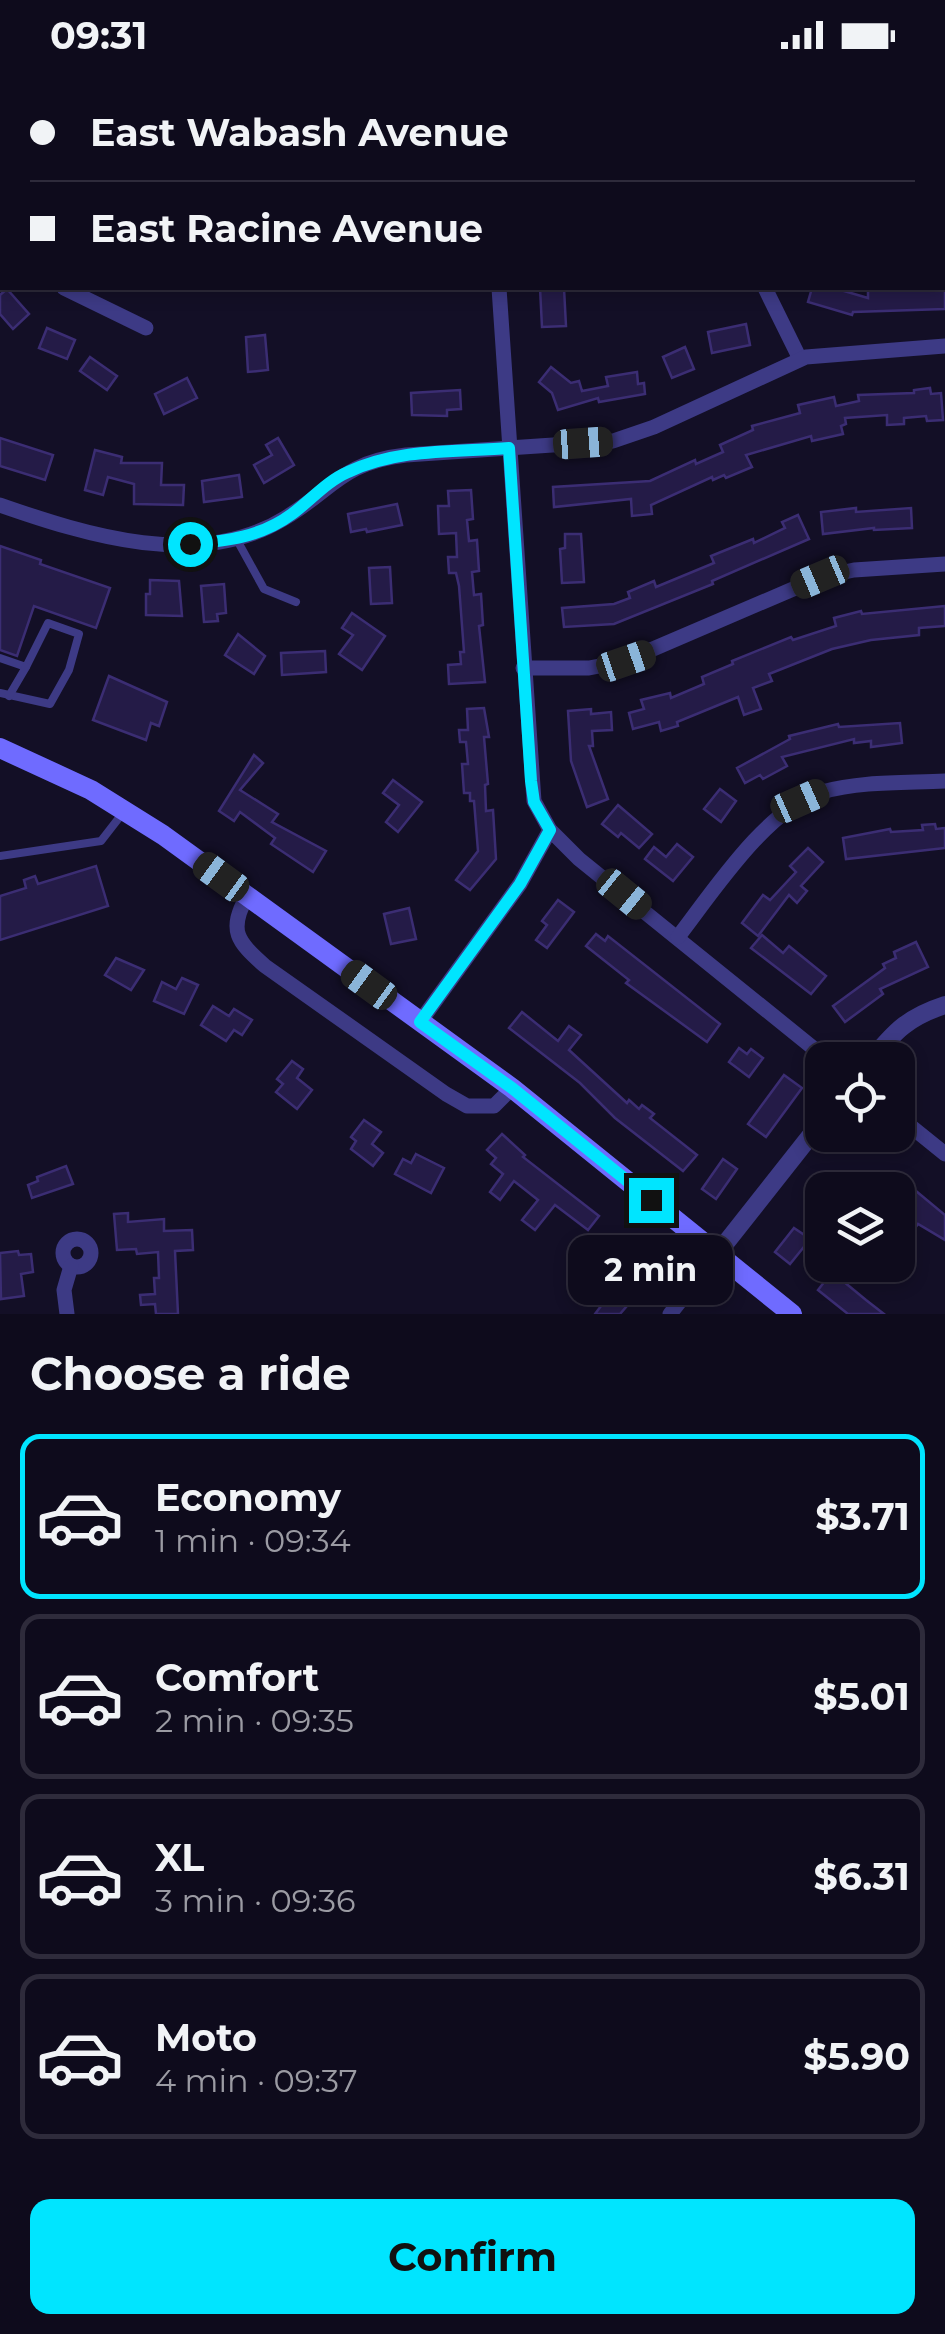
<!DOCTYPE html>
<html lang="en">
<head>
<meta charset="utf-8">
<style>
  :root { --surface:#0e0b1c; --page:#1c1929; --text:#f1f3f6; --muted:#9b9ba3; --line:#2e2b3b; --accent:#00e5ff }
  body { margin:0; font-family:Montserrat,sans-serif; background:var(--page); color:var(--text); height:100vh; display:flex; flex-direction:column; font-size:38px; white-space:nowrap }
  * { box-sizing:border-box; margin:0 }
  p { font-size:32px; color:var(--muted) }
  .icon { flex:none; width:55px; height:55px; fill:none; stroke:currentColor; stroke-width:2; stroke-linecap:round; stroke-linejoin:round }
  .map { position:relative; height:1244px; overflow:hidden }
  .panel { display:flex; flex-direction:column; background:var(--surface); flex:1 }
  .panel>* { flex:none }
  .hud { position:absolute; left:0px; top:0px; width:945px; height:220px; box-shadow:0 5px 15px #0003,0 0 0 2px var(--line); display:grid; align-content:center; height:220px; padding:0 30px; background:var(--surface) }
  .controls { position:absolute; left:805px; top:972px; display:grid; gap:20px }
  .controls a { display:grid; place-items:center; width:110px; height:110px; border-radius:20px; background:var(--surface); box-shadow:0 5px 15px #0003,0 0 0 2px var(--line); font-size:50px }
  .end { position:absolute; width:45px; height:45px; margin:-22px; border:12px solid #00e5ff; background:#111; box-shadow:0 0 0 5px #111 }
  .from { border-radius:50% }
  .bubble { position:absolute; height:70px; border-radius:20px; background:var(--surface); box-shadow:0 5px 15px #0003,0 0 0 2px var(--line); font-size:32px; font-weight:700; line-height:70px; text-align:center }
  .car { position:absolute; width:30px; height:60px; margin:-30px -15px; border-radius:12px; box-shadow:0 0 8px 2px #0007; background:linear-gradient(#222 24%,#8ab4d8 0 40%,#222 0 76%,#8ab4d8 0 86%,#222 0) }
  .hud b { display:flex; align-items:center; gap:35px; height:95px; font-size:38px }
  .hud b+b { border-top:2px solid var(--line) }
  .hud i { width:25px; height:25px; background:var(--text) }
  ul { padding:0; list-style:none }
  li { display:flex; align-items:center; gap:30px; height:165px; margin:0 20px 15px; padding:0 10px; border:5px solid var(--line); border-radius:20px }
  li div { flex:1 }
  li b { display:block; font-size:38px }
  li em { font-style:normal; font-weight:700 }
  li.current { border-color:var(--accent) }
  li>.icon { width:90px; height:90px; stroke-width:1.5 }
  h2 { padding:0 30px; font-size:45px; line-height:120px }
  .primary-button { display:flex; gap:20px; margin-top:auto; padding:20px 30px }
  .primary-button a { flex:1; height:115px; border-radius:20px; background:var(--accent); color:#111; font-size:40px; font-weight:700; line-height:115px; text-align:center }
  .status { display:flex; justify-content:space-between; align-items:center; height:70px; padding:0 50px; background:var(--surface); direction:ltr }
  .status svg { height:28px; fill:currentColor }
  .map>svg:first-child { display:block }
  .building { fill:#241b47; stroke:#3b2d73; stroke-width:2.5 }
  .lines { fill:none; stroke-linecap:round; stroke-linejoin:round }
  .service { stroke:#3d3a85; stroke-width:8 }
  .minor { stroke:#3d3a85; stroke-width:15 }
  .tertiary { stroke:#3d3a85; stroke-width:18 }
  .secondary { stroke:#6f6bff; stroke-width:20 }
  .route { stroke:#00e5ff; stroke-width:12 }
</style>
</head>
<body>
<div class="status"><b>09:31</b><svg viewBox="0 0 49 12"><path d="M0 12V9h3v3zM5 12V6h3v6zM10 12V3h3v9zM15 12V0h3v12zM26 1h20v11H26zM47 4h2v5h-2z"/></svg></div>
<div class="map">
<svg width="945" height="1244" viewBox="0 0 945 1244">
  <rect width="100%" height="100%" fill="#130f26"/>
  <g class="building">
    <path d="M540,218H564L566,256L542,257Z"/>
    <path d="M812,218H834L868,228V219L945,218V239L853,242L852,245L808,232Z"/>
    <path d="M7,219L29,244L13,259L0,244V225Z"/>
    <path d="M746,254L750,275L712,283L708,262Z"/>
    <path d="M47,258L75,270L67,289L39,278Z"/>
    <path d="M265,265L268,300L248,302L246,267Z"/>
    <path d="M685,277L694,299L672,308L663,287Z"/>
    <path d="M90,287L117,306L107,320L80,301Z"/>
    <path d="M551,297L571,313L579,311L582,321L608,316L606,307L637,302L638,314L644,313L645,324L599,332L598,328L558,340L552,323L539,312Z"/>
    <path d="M187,308L197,328L164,344L155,324Z"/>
    <path d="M930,318L931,324L941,323L943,350L927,351L926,346L904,348V354L887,355V345L845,348L846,354L841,356L843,364L812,371L811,366L746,385L752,397L726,408L724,405L713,410L712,407L651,435L652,444L632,446L631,429L554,437L553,417L650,411L695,390L696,394L723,382L720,375L753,360L752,356L800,343L798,335L834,327L836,336L859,331L858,325L914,323V320Z"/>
    <path d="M460,320L461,339L447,340V346L412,345L411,323Z"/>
    <path d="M0,368L53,385L45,410L0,396Z"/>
    <path d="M278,368L294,395L264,413L254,395L272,385L266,375Z"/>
    <path d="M95,380L122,387L121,393H162L161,415H184L183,435L134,434V414L108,407L103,425L85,420Z"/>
    <path d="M239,405L242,427L204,432L202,411Z"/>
    <path d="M471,420L473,449L467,450L469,471L477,470L479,501L472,502L474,525L481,524L483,555L479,556L485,612L449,614L448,595L461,594L460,582H464L459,516L456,503H449L448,487H457L456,463L439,464L438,436H449L448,421Z"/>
    <path d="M397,434L402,455L367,462L366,459L351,462L348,444Z"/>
    <path d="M856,438V442L911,438L912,458L874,460V458L823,464L821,442Z"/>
    <path d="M798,445L809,469L712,511L713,514L614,554L564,557L562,538L614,534L630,528L628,522L654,511L656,517L714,493L711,486L753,469L754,473L785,458L782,452Z"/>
    <path d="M565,464H581L584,512L562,513L560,479L565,478Z"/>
    <path d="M0,476L41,490L40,494L110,518L96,558L34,536L17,586L0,580Z"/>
    <path d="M390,497L392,533L371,534L369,498Z"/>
    <path d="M150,510L179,511L182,546L146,545V524H150Z"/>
    <path d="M224,514L226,543L217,544L218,551L204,552L201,516Z"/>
    <path d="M945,536V556L919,558V565L871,570L832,579L769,604L772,611L753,618L761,639L744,645L738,627L677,652L678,656L661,661L659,652L633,659L629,643L644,639L641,630L670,623L671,628L704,614L702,607L733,594L732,591L791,567L793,570L836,556L834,548L861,541L862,544Z"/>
    <path d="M352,543L385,566L362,600L339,584L353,565L342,558Z"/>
    <path d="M238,564L265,586L254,604L225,585Z"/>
    <path d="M325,581L326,602L282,605L281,583Z"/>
    <path d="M109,606L167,632L159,656L151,653L146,670L93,650Z"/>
    <path d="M484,638L489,667H484L488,714L485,715L486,741L493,740L496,789L470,820L456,810L478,781L474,731H470V723H464L462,694H468L466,672H460L459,660H468L467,639Z"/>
    <path d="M591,639V644L611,642L612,660L592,661L593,676H589L608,729L587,737L571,691L568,641Z"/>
    <path d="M900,653L902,673L871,677V671L854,673V669L782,687L787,696L763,709L760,705L745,713L737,698L790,669L789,666L838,654L839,657Z"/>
    <path d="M254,685L263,693L240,720L278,744L272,752L326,781L313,802L271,774L275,768L240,742L234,751L219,741Z"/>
    <path d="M393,710L422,732L398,762L386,752L399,735L383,723Z"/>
    <path d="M720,719L736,731L721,752L704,739Z"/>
    <path d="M618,735L652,764L639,778L621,763L618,767L602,754Z"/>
    <path d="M935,754L936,759L945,758V778L846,789L843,768L890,759L891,762L923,760L922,755Z"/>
    <path d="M677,774L693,787L673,811L645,789L654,777L666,787Z"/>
    <path d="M808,778L823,792L801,816L807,821L797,833L789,825L758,866L742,853L763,825L770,830L796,802L790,796Z"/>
    <path d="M96,796L108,836L0,870V826L26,818L24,810L35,806L38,814Z"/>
    <path d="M558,830L574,842L547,878L536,870L547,855L542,851Z"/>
    <path d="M409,838L416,869L391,874L384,844Z"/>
    <path d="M596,864L605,871L608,866L720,954L707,972L626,913L629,910L586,876Z"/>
    <path d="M762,865L783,883L789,876L826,906L811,924L751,878Z"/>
    <path d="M916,872L928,897L880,919L883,924L845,952L833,936L885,898L883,894L896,888L894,882Z"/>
    <path d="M116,888L144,900L131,920L105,905Z"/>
    <path d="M182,908L198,915L184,944L154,931L162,912L176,919Z"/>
    <path d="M213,936L229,946L234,939L252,950L242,965L234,960L226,971L201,955Z"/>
    <path d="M522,942L558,971L569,956L581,965L569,980L627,1033L629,1030L639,1039L642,1035L654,1044L650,1048L697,1085L683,1101L615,1048L580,1013L509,958Z"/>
    <path d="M739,978L747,984L751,979L763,988L749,1007L729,992Z"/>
    <path d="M292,991L303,999L297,1008L312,1020L297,1039L276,1022L283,1014L277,1009Z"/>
    <path d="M784,1005L802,1018L766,1067L748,1054Z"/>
    <path d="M364,1050L381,1062L372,1074L383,1083L373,1096L351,1079L356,1071L351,1067Z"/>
    <path d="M502,1064L525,1085L523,1087L599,1146L588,1160L555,1135L535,1160L522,1150L538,1130L514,1111L500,1130L490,1122L503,1104L491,1094L496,1088L487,1080Z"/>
    <path d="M416,1084L444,1098L431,1123L395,1104L403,1089L411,1093Z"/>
    <path d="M723,1089L737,1099L716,1129L702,1119Z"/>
    <path d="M66,1096L73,1114L32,1128L28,1115L38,1111L37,1107Z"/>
    <path d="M916,1121L945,1145V1170L918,1154L915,1158L898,1144V1123L908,1131Z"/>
    <path d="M128,1143V1152L164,1149V1161L192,1160L193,1180L175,1181L178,1244H156L155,1234L141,1235L140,1225L155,1224L154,1208H159L158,1182L137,1184L136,1179L117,1180L114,1144Z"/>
    <path d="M794,1158L806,1166L809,1162L822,1173L813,1186L803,1178L790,1194L775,1182Z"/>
    <path d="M643,1166L669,1187L620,1244H595L616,1216L620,1219L643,1190L631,1181Z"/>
    <path d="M18,1181L19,1185L31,1184L33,1202L21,1204L24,1226L1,1229L0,1183Z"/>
    <path d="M832,1202L866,1230L884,1244H848L818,1220Z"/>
  </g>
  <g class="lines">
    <g class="service">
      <path d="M237,470L264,519L296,532"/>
      <path d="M0,588L26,597L48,553L79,564L69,600L50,634L0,623"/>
      <path d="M9,626L26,597"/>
      <path d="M0,786L101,771L122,744"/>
    </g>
    <g class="minor">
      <path d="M539,0L552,2"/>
      <path d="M520,2L521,0"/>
      <path d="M585,2L628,0"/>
      <path d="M0,127L2,133"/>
      <path d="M64,218L146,258"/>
      <path d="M499,218L534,731L550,760L579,789L828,990"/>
      <path d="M765,218L800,289"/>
      <path d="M0,435C86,465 200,501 285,448C333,419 343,392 406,385L613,371L654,357L806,287L945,276"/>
      <path d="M523,598H589L625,591L821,507L854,500L945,494"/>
      <path d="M247,826C228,861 237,871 265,896L446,1024L467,1036H494L512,1018"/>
      <path d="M678,867C712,823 768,737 822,722C861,711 905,713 945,711"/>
      <path d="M420,952L520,814L550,760"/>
      <path d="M898,1046L945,1084"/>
      <circle cx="77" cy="1183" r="14"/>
      <path d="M67,1244L64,1220L71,1196"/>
      <path d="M670,1244L717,1184"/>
    </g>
    <g class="tertiary">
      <path d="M136,2L139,0"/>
      <path d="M0,112L2,111"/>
      <path d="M871,990C895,961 908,947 945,935"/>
      <path d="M717,1184L822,1051"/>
    </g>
    <path class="secondary" d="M0,678L91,720L163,765L512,1018L792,1244"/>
  </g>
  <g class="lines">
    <path class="route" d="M190,474C227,471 261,467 292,444C311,430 327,411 348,402C398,378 455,382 509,378L531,711L534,732L550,760L520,814L420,952L512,1018L651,1130"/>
  </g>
</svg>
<div class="controls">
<a><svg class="icon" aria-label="locate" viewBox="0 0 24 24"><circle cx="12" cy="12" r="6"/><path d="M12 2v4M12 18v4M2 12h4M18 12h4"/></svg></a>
<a><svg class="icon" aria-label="layers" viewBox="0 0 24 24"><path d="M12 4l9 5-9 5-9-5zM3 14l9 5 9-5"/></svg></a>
</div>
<i class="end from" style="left:190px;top:474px"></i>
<i class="end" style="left:651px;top:1130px"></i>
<div class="bubble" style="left:568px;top:1165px;width:165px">2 min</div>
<i class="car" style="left:583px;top:373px;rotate:86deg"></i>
<i class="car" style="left:820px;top:507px;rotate:247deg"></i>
<i class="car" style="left:626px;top:591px;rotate:71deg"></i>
<i class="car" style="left:800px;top:731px;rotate:66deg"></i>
<i class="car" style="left:221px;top:807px;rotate:306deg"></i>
<i class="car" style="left:624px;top:824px;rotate:129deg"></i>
<i class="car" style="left:369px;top:915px;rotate:306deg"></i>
<div class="hud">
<b><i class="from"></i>East Wabash Avenue</b>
<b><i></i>East Racine Avenue</b>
</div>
</div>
<section class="panel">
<h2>Choose a ride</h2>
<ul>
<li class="current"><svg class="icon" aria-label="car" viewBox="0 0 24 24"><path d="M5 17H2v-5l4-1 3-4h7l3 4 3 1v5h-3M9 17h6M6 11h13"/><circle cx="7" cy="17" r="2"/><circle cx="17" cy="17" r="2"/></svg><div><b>Economy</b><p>1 min · 09:34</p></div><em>$3.71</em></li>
<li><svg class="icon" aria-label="car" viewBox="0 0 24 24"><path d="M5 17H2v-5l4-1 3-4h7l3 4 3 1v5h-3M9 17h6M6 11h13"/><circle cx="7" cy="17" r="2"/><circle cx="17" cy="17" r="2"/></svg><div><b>Comfort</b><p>2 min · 09:35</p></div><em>$5.01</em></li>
<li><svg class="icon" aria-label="car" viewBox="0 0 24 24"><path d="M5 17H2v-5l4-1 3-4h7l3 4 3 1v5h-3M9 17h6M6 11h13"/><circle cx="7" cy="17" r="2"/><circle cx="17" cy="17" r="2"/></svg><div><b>XL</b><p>3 min · 09:36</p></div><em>$6.31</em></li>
<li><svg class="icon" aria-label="car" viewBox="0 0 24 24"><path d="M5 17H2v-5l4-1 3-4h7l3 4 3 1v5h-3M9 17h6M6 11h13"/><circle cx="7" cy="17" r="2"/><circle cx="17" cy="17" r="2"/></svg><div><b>Moto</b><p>4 min · 09:37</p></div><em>$5.90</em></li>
</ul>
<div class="primary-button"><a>Confirm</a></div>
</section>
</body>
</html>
